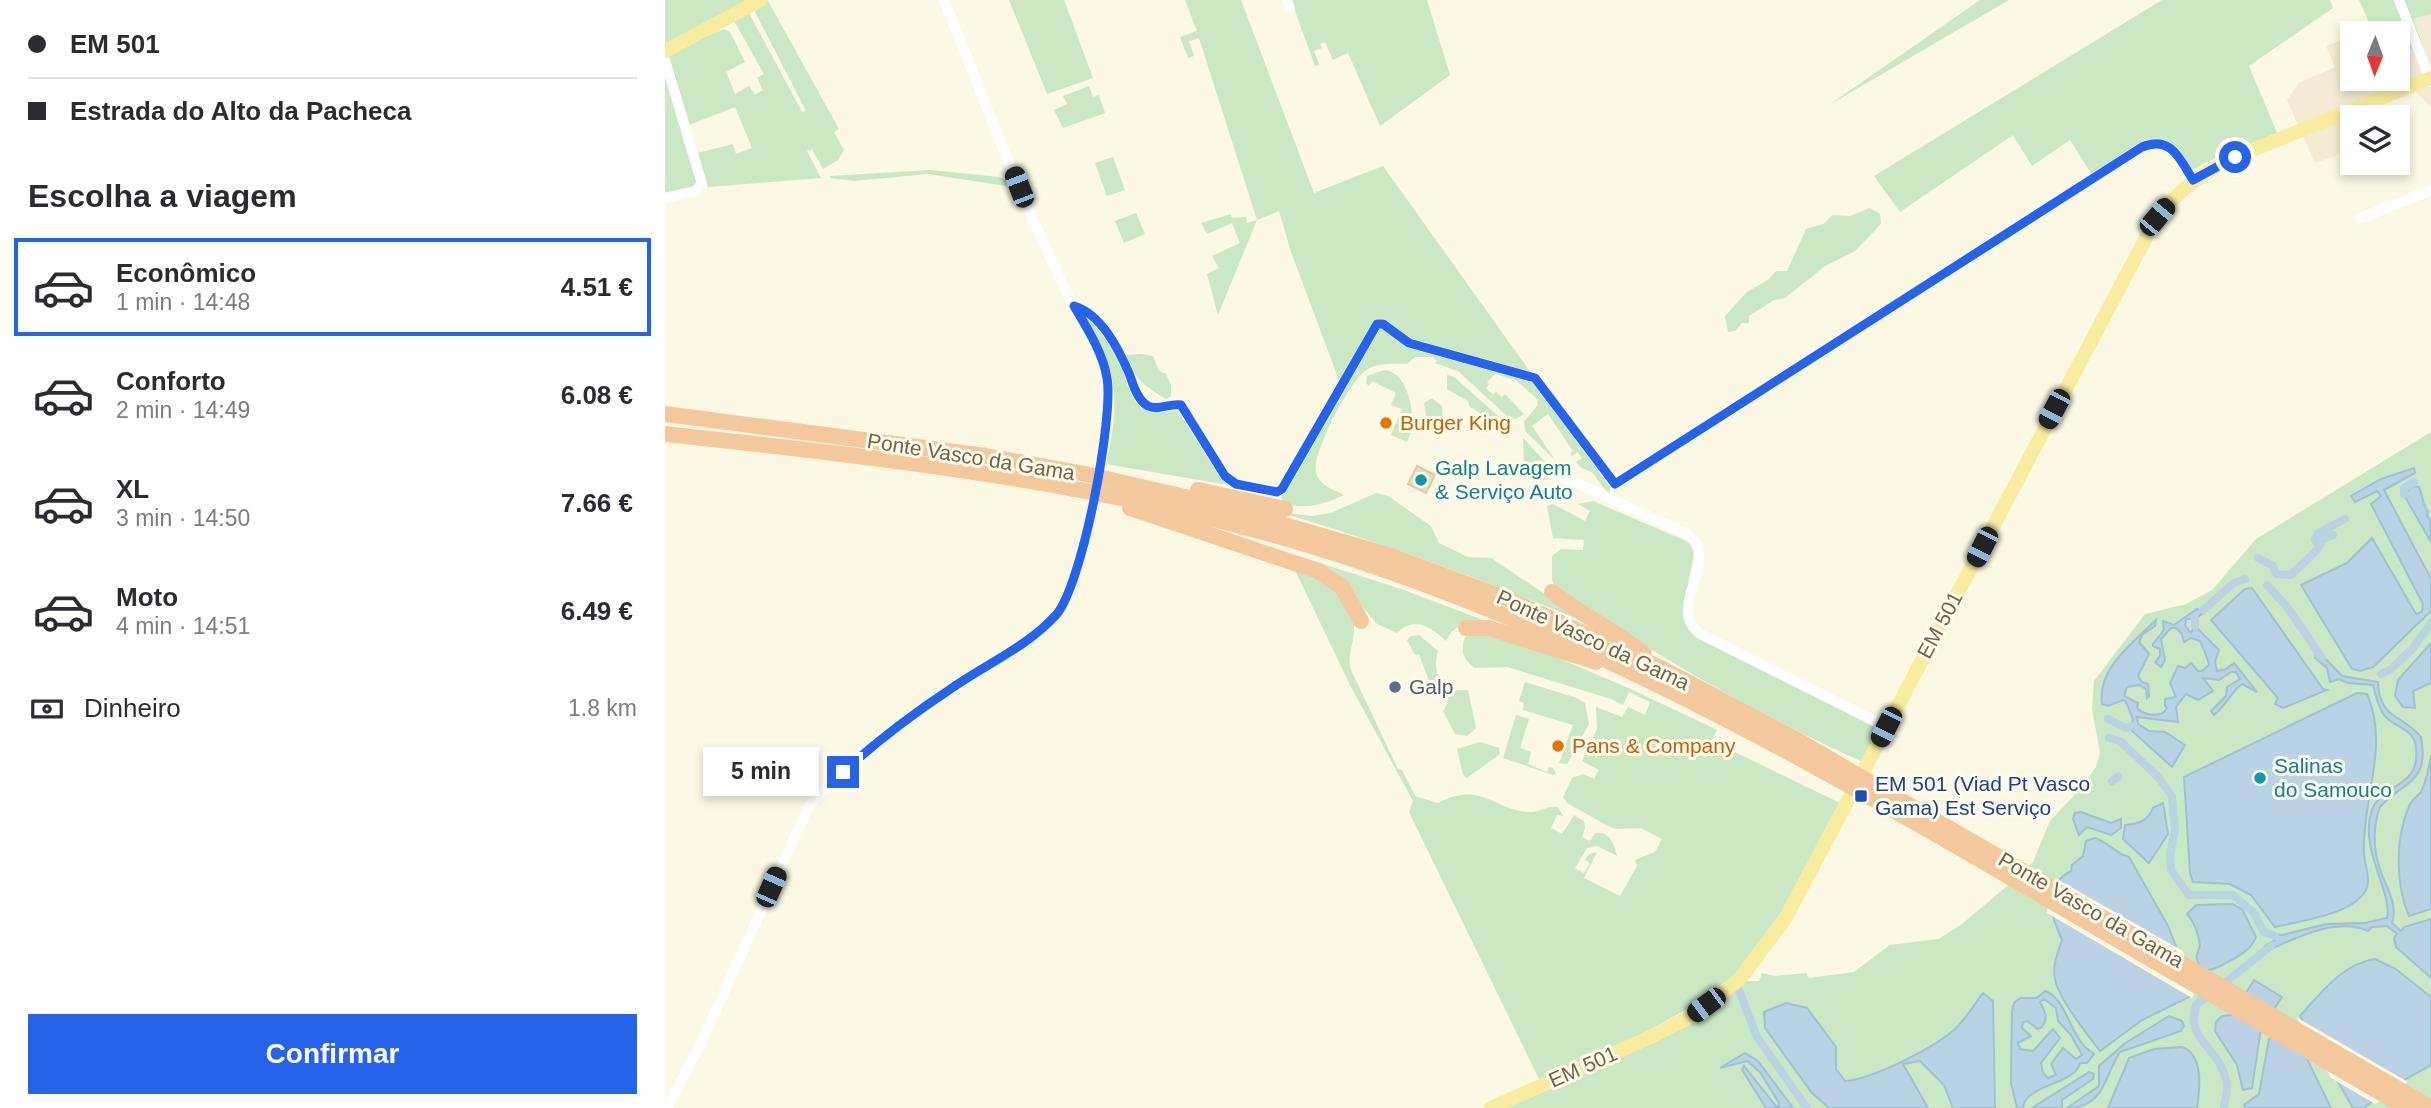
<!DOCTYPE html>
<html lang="pt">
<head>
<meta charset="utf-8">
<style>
  :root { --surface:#fff; --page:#f7f7f7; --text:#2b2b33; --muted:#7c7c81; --line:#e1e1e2; --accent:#2563eb }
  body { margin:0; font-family:Arial,sans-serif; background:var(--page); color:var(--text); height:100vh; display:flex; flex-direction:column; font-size:26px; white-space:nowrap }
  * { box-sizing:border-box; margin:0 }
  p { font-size:23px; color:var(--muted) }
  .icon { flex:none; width:38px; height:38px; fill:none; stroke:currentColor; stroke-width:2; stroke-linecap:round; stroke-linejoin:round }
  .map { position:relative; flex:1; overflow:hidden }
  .drawer { display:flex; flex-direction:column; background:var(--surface); width:665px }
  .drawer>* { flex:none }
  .guide { display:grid; align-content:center; height:154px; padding:0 28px; background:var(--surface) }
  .needle { width:46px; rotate:181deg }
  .fabs { position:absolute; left:1675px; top:21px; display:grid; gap:14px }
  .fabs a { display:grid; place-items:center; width:70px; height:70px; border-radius:0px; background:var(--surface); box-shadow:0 4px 10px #0003; font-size:35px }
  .end { position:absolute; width:32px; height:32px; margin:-16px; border:9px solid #2563eb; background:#fff; box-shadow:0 0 0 4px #fff }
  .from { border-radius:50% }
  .bubble { position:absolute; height:49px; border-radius:0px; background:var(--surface); box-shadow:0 4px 10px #0003; font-size:23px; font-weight:800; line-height:49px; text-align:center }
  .car { position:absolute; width:21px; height:42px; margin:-21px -10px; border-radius:9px; box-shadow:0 0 5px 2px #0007; background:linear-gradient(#222 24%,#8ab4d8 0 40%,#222 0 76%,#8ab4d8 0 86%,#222 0) }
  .guide b { display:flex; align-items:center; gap:24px; height:66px; font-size:26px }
  .guide b+b { border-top:2px solid var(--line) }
  .guide i { width:18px; height:18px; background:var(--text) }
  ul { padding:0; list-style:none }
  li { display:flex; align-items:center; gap:21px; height:98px; margin:0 14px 10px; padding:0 14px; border:4px solid transparent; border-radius:0px }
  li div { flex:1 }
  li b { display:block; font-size:26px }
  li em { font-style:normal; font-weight:800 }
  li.selected { border-color:var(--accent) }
  li>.icon { width:63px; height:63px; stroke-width:1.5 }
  h2 { padding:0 28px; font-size:32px; line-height:84px }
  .pay { display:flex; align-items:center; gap:18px; height:77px; padding:0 28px; font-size:26px }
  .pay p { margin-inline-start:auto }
  .button { display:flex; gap:14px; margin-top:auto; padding:14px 28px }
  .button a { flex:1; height:80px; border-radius:0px; background:var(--accent); color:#fff; font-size:28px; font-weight:800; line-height:80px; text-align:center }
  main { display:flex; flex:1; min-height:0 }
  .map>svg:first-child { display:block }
  .residential { fill:#f3ebd3 }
  .green { fill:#c9e8c3 }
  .water { fill:#b9d3e4; stroke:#a0c0d5; stroke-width:2; fill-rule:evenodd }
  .pier { fill:#fbf8e4 }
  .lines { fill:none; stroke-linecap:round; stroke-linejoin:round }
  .canal { stroke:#b9d3e4; stroke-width:8 }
  .building { fill:#f0ddbd; stroke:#e2c89e; stroke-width:2 }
  .minor { stroke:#fff; stroke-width:10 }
  .major { stroke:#f8ec9f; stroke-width:14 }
  .highway { stroke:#f3c89d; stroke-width:16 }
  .route { stroke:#2563eb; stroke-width:9 }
  .food-dot { fill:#e8710a; stroke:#fefbea; stroke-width:2.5 }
  .culture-dot { fill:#0f9aa8; stroke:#fefbea; stroke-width:2.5 }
  .service-dot { fill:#5c6f8a; stroke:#fefbea; stroke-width:2.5 }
  .transit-dot { fill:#1a4fb4; stroke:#fefbea; stroke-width:2.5 }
  .labels { text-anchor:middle; stroke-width:6; stroke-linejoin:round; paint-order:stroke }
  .food-label { font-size:21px; fill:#c56008; stroke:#fefbea; text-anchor:start }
  .street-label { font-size:21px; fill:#73634b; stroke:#fefbea }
  .culture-label { font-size:21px; fill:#0d838f; stroke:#fefbea; text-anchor:start }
  .service-label { font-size:21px; fill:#4e5e75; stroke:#fefbea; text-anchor:start }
  .transit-label { font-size:21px; fill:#164399; stroke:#fefbea; text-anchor:start }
</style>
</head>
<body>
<main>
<section class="drawer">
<div class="guide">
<b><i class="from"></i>EM 501</b>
<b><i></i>Estrada do Alto da Pacheca</b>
</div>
<h2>Escolha a viagem</h2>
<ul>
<li class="selected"><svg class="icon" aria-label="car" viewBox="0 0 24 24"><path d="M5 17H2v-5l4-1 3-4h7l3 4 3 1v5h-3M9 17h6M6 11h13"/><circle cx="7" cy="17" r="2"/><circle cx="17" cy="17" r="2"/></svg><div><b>Econômico</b><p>1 min · 14:48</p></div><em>4.51 €</em></li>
<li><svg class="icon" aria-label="car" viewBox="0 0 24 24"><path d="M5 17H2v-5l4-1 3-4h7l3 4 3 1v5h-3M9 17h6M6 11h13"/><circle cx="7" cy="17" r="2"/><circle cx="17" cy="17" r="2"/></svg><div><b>Conforto</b><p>2 min · 14:49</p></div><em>6.08 €</em></li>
<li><svg class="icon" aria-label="car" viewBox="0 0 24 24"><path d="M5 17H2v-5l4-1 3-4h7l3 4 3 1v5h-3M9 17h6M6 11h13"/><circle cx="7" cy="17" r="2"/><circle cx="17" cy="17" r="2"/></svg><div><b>XL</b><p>3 min · 14:50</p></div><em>7.66 €</em></li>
<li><svg class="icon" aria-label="car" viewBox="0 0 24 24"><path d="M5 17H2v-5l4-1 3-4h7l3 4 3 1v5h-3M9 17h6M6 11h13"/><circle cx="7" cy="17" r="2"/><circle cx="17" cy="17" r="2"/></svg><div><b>Moto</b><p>4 min · 14:51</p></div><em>6.49 €</em></li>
</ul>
<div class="pay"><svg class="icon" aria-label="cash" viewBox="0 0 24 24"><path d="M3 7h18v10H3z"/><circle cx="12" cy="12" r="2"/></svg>Dinheiro<p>1.8 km</p></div>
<div class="button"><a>Confirmar</a></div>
</section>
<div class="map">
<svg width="1766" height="1108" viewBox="0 0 1766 1108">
  <rect width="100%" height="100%" fill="#fbf8e4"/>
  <path class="residential" d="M1766,14V107L1750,91L1704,109L1707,117H1687V150L1650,163L1622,100L1634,83L1670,67L1661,46L1687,36V79H1732L1733,54L1758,44L1748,19Z"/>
  <g class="green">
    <path d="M0,0H86L0,46Z"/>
    <path d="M344,0H399L428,78L382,94Z"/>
    <path d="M520,0H576L649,193L718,166L866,373L744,341L717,319L675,383L626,252L614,211L592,220L553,315L542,274L554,268L547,256L575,243L567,223L542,234L536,223L566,214L567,218L581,217L582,223L592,220L534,38L524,41L529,56L523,58L515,37L532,31Z"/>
    <path d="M626,0H762L785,75L715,126L683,53L668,60L660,42L655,44L657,48L649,51L654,65L650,66Z"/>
    <path d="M1315,0H1344L1164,105Z"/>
    <path d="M1497,0H1665L1668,8L1584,66L1612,133L1537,164L1524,173L1513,155L1486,143L1429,178L1405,140L1367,166L1348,135L1235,212L1209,176Z"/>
    <path d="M1694,0H1766V14L1748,19L1758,45L1733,54L1732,33H1709Z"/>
    <path d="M103,1L174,129L169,132L179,150L173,160L158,169L147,149L142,151L156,178L43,187L32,153L68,144L71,154L87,148L70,107L24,125L2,58L4,52L59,29L65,32L80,62L61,72L70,94L84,86L90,95L98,90L92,78L99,74L68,19L84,13L137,112L141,111L90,12L93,6Z"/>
    <path d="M0,74L34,176L29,188L0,195Z"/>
    <path d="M424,86L428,97L434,95L440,113L398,128L389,110L402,104L398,96Z"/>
    <path d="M448,157L460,190L442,196L430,163Z"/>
    <path d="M265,170L334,177L348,183V187L263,174L189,181L165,178V176Z"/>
    <path d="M1205,208L1215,214L1216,224L1190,251L1160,266L1120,298L1109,300L1084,316V323H1077L1070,331L1063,332L1060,316L1082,292L1103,280L1111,271H1122L1141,229L1158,224L1168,215L1185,216Z"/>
    <path d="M471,213L480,234L459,243L450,221Z"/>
    <path d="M420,311L456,360L472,401L513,409L563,485L441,464C447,438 453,409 447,382C443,360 428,337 419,316Z"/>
    <path d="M716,327L869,382L945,487V493C935,488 934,478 926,472C919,468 916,469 911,462L917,458L913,452L907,456L905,453L908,451L883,414L867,426L890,460L860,431L859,422L872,406L873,400L852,381L830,374L822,382L824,384L821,388L828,395L831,392L837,397L840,394L859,414L851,419L843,417L793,371L770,363L772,361L767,357H750L742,364C728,364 712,362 700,371C685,381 646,455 651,472C654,486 668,489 679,495C658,505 641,509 617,504V496Z"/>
    <path d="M476,354L488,356L494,371L501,374L506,385V396L501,399C477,384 472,382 461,355Z"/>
    <path d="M719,370C746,372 753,424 742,442L726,435L737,409L726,405L731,393L707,381L704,386L701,383L702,376Z"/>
    <path d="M782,375L789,377L841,423L839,427L805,407L803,401L782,389Z"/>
    <path d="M767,398L777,406L778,429L761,417L759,403Z"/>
    <path d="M1766,432V1108H842L1078,981H1094L1097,973L1110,976L1141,973L1144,978L1189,972L1225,945L1274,939L1297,924L1341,887L1368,862L1385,821L1415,789L1431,767L1435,753L1427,709L1429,681L1480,614L1521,604L1547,590L1591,539Z"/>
    <path d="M858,438L885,467L883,479L878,480L859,468Z"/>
    <path d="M711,493L723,496L766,526L774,543L803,557L826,558L926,625C824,581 720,544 614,512L647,516L666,513Z"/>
    <path d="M928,501L1026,543L1029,553L1021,594L1028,629L1221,727L1202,764C1092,715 994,656 893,592L887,580V556L896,549L918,550L919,540L888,538L882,506L888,504L920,521L925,511L913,504Z"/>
    <path d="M630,555L736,589L834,626L797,624L786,632L781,641C766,627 749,616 732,633L712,624L696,605L627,556Z"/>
    <path d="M628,566C655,577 692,597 689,632C688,646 682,656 686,670L733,769L737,770L750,796L773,803C818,780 828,811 865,812C875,812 883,805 893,807L898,816L892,815L886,828L897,834L909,815L919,821L920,828L917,837L925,841L930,833C944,831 949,843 952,856L932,846L922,848L910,868L919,873L925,863L920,860L924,854L932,852L919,878L955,896L972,866L970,860L990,852L997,839L976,828L950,829L943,826L902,803L898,797L907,778L918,774L929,779L934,770L917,761L932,729L931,707L957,717L963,707L980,715L985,702L964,692L958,705L946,699L842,667L809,668C798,659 795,651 800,637L819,632L886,655L968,690L1052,730L1047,741L1175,803L1123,903L1069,975L1028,1006L975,1035L875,1081L744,812L748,801L685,685Z"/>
    <path d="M754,635L773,651C768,670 772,680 790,690H803L811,728L802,736L790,734L778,711L783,703L776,690L767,689L754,654L750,655L742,640L746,636Z"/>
    <path d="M860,682L912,698L920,703L924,724L902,764L894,763L908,725L858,710L859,703L854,701Z"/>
    <path d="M851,715L864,719L855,748L866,752L863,764L882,772L884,767L888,768L891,773L888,775L838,758Z"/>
    <path d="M815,742L834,748L835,754L802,778L798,775L792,749Z"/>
  </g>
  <g class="water">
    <path d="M1749,468L1750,473L1719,490L1766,579V611L1708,667L1695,671L1687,669L1636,585L1682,563L1707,538L1751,614L1757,612L1758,604L1706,504L1716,496L1712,491L1690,502L1686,496L1716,479Z"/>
    <path d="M1747,486L1754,487C1758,495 1757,505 1763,511L1762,516L1765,519L1766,542L1739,495Z"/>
    <path d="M1587,588L1658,689L1662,690L1618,708L1610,704L1613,698L1546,620L1580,589Z"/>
    <path d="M1532,609L1539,612L1531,619H1521L1520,626L1526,633L1530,626L1554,650L1550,662L1552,671L1561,669L1569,663L1592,692L1577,684C1566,692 1561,706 1549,715L1546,711L1561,696L1562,687L1575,679L1571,672H1566L1554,680L1538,678L1548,691L1533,700L1521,694L1511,707L1513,722L1472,717L1473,724L1484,731L1500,732L1520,745L1507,767L1466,730L1468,719L1461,702L1458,700L1443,706L1437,704C1432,668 1470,641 1491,620L1490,626L1477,635L1474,642L1484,654L1473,676L1477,682L1483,684L1484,696L1482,698L1481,689L1474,685L1462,687L1459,696L1473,703L1472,708C1478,715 1490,716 1498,713L1502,708L1500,706V699L1511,697L1505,683L1513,666L1520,668L1526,663L1533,671H1537L1544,665C1544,662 1537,645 1535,641L1526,638L1519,642L1517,634L1511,628H1506L1496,639L1500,660L1496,667L1490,662L1495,656V649L1488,646V644L1499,630L1498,621L1509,625Z"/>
    <path d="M1766,643V683L1748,691L1750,708L1738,707L1730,696L1733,680Z"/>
    <path d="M1652,650L1677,676L1713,682C1714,720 1739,715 1756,737C1765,784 1738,781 1715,807C1708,825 1708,847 1714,866C1719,884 1734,904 1727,923L1736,931L1739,927L1766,919V978L1731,947L1729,938L1732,934L1722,926L1707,927L1703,931C1670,916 1627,940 1597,953L1600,946L1610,940L1602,933L1617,935L1661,924L1700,923L1722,918C1728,894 1695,850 1706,813C1716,780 1756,791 1751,747C1749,728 1729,728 1719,715C1712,706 1711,695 1708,685L1683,683L1674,679L1665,682L1662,668L1650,658Z"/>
    <path d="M1692,693L1702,694C1725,746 1697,798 1699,852C1699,866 1708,881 1699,893C1684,915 1635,921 1610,927L1586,895L1565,884L1528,882L1525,873L1519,777Z"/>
    <path d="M1766,755V909L1744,916C1730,883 1730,837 1745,804C1748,799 1753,796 1756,792C1762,780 1764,768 1766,755Z"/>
    <path d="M1498,803L1503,834L1484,863L1458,839L1460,825C1473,824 1483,821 1488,808Z"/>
    <path d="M1416,812L1446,823L1456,819V828L1446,835L1422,827L1414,835L1408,819L1410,813Z"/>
    <path d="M1430,838C1443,842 1451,854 1464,857L1503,926L1528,991L1524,997L1477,1020L1435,1051C1424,1037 1392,996 1390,979C1387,966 1393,952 1397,940C1386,914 1375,888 1406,871L1407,865L1418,856L1421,841Z"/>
    <path d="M1567,904L1577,909L1591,937C1587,949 1574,956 1563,962C1554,967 1537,978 1532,960C1530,954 1535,949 1535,944C1533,933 1529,922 1522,914L1531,905Z"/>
    <path d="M1710,959L1731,969L1766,997V1065L1723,1089L1699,1108H1688L1635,1016C1656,993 1677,964 1710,959Z"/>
    <path d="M1589,980L1617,997L1596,1028L1587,1088L1578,1090L1572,1065L1550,1031L1551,1022L1557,1016L1567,1015Z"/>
    <path d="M1380,991C1399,996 1406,1034 1420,1047C1423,1050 1426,1051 1429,1054L1422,1063H1415C1410,1085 1360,1084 1358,1108H1352L1346,1083L1347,1011L1349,1003L1355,998H1372ZM1379,999L1391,1008L1393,1021L1406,1035L1417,1055L1411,1059L1398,1048L1386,1064L1391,1075L1383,1078L1378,1073L1376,1063L1395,1038L1388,1029L1368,1051L1355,1049L1353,1043L1366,1036L1357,1028L1358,1022L1362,1021L1373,1029L1377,1027C1384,1016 1380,1013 1375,1002Z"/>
    <path d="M1318,993L1328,1001L1330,1108H1288L1279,1085L1255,1061L1238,1064L1263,1108H1164L1147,1093L1100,1028L1099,1012L1121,1003L1142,1008L1171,1047V1069L1180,1081C1208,1079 1271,1047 1291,1028C1301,1018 1310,1004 1318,993Z"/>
    <path d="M1504,1016L1517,1021L1519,1026L1516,1031L1455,1052C1439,1076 1440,1108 1402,1108L1434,1086V1066L1459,1044Z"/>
    <path d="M1623,1020L1666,1108H1580L1579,1105L1594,1094L1604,1039Z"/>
    <path d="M1517,1047C1539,1055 1535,1089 1532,1108H1443L1464,1058L1489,1049Z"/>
    <path d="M1080,1053L1093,1061L1128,1108H1101L1077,1070L1079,1066L1111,1106H1114V1103L1095,1072L1082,1061L1055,1068Z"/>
    <path d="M1424,1072L1429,1074L1428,1079L1397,1100V1108H1367Z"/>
  </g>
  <g class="pier">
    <path d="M1390,878L1518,951L1532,990L1527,998L1382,913L1384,893Z"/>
    <path d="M1631,1017L1743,1082L1710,1104L1666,1078Z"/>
  </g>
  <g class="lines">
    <g class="canal">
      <path d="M1739,494V488L1749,482"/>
      <path d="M1653,545L1650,539L1653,533L1680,519"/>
      <path d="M1593,558L1608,566L1611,574L1626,575L1651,551L1658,539L1668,535"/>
      <path d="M1602,585L1623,608L1657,658"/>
      <path d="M1538,610L1569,583L1580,579"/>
      <path d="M1530,619V626"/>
      <path d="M1716,674L1726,669L1748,648L1766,623"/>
      <path d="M1443,719L1461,728L1467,726"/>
      <path d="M1444,738L1455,741L1493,777L1507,796L1510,830L1505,854L1506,870L1524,895H1568L1588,912L1599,932L1610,936"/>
      <path d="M1447,781L1453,777"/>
      <path d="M1556,986L1606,946"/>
      <path d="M1074,990L1092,1037L1142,1108"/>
      <path d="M1545,994L1531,1005C1520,1041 1553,1045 1561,1080C1564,1088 1560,1099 1559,1108"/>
    </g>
  </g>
  <path class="building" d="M752,466L770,475L761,493L743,484Z"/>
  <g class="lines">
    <g class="minor">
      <path d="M622,0L625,8"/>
      <path d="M1734,0L1766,82"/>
      <path d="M0,60L37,184L30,191L0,198"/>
      <path d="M1696,218L1766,190"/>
      <path d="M409,306C434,314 451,344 462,368C467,380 470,400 483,406C493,411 505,403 516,406L560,476L571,484L612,492L617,489L712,324H718L744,343L870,378L950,484L1477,147C1506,135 1515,159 1528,180"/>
      <path d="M888,476L905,480L1022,534C1058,562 999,606 1035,634L1221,727"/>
      <path d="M2,1108L35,1045L144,806C184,760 235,723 286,688C320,665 368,647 393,613C418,581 450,417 442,378C437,352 421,329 409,306C394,278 381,249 368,220C336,148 309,73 279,0"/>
    </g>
    <g class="major">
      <path d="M0,51L96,0"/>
      <path d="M826,1108L990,1035L1027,1016L1075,979L1120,919L1492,217C1514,190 1538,172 1570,157L1766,78"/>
    </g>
    <g class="highway">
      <path d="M0,414L321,456L420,474L533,500L723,555L845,600L998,669L1132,740L1766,1108"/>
      <path d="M0,434C229,459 442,482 663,551C895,624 1097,734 1307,855C1452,939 1597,1024 1742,1108"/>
      <path d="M533,490L620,509"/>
      <path d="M465,508L653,571L677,587L696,621"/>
      <path d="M887,592C917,615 950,631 979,654"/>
      <path d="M801,628H824L931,662"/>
    </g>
  </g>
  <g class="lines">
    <path class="route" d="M178,772C212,741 249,713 287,688C322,664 363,646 391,615C417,586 449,418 442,378C438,353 422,328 409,306C436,314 453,348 464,373C468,384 472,400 483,406C493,411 505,403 516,405L560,476L571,484L612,492L617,489L712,324H718L744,343L870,378L950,484L1477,147C1506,135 1515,159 1528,180L1570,157"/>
  </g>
  <g class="food-dot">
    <circle cx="721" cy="423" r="7"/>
    <circle cx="893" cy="746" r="7"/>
  </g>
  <g class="culture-dot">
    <circle cx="756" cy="480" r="7"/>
    <circle cx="1595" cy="778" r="7"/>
  </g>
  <circle class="service-dot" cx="730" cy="687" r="7"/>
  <rect class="transit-dot" x="1189" y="789" width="14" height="14" rx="3.5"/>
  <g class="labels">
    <g class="food-label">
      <text x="735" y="430">Burger King</text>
      <text x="907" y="753">Pans &amp; Company</text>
    </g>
    <g class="street-label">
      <text transform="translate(306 457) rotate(9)" y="7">Ponte Vasco da Gama</text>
      <text transform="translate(1275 625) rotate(-62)" y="7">EM 501</text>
      <text transform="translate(928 640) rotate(25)" y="7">Ponte Vasco da Gama</text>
      <text transform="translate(1426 910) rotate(30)" y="7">Ponte Vasco da Gama</text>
      <text transform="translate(918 1067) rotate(-24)" y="7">EM 501</text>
    </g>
    <g class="culture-label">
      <text x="770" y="475">Galp Lavagem<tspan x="770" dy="24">&amp; Serviço Auto</tspan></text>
      <text x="1609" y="773">Salinas<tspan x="1609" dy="24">do Samouco</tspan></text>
    </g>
    <g class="service-label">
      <text x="744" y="694">Galp</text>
    </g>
    <g class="transit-label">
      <text x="1210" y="791">EM 501 (Viad Pt Vasco<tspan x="1210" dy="24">Gama) Est Serviço</tspan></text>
    </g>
  </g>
</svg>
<div class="fabs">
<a><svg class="needle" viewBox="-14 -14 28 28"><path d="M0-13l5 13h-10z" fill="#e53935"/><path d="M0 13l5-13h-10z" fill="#7c7c81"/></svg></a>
<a><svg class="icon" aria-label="layers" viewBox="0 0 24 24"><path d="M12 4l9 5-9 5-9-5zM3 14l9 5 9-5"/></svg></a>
</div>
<i class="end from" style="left:1570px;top:157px"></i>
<i class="end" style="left:178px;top:772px"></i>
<div class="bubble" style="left:38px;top:747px;width:116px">5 min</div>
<i class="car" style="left:354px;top:187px;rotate:339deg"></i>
<i class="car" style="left:1492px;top:217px;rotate:40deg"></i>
<i class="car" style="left:1389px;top:409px;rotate:208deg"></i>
<i class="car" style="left:1317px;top:547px;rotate:207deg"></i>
<i class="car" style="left:1221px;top:727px;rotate:207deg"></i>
<i class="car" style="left:106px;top:887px;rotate:24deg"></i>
<i class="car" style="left:1041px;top:1005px;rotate:233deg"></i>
</div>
</main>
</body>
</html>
